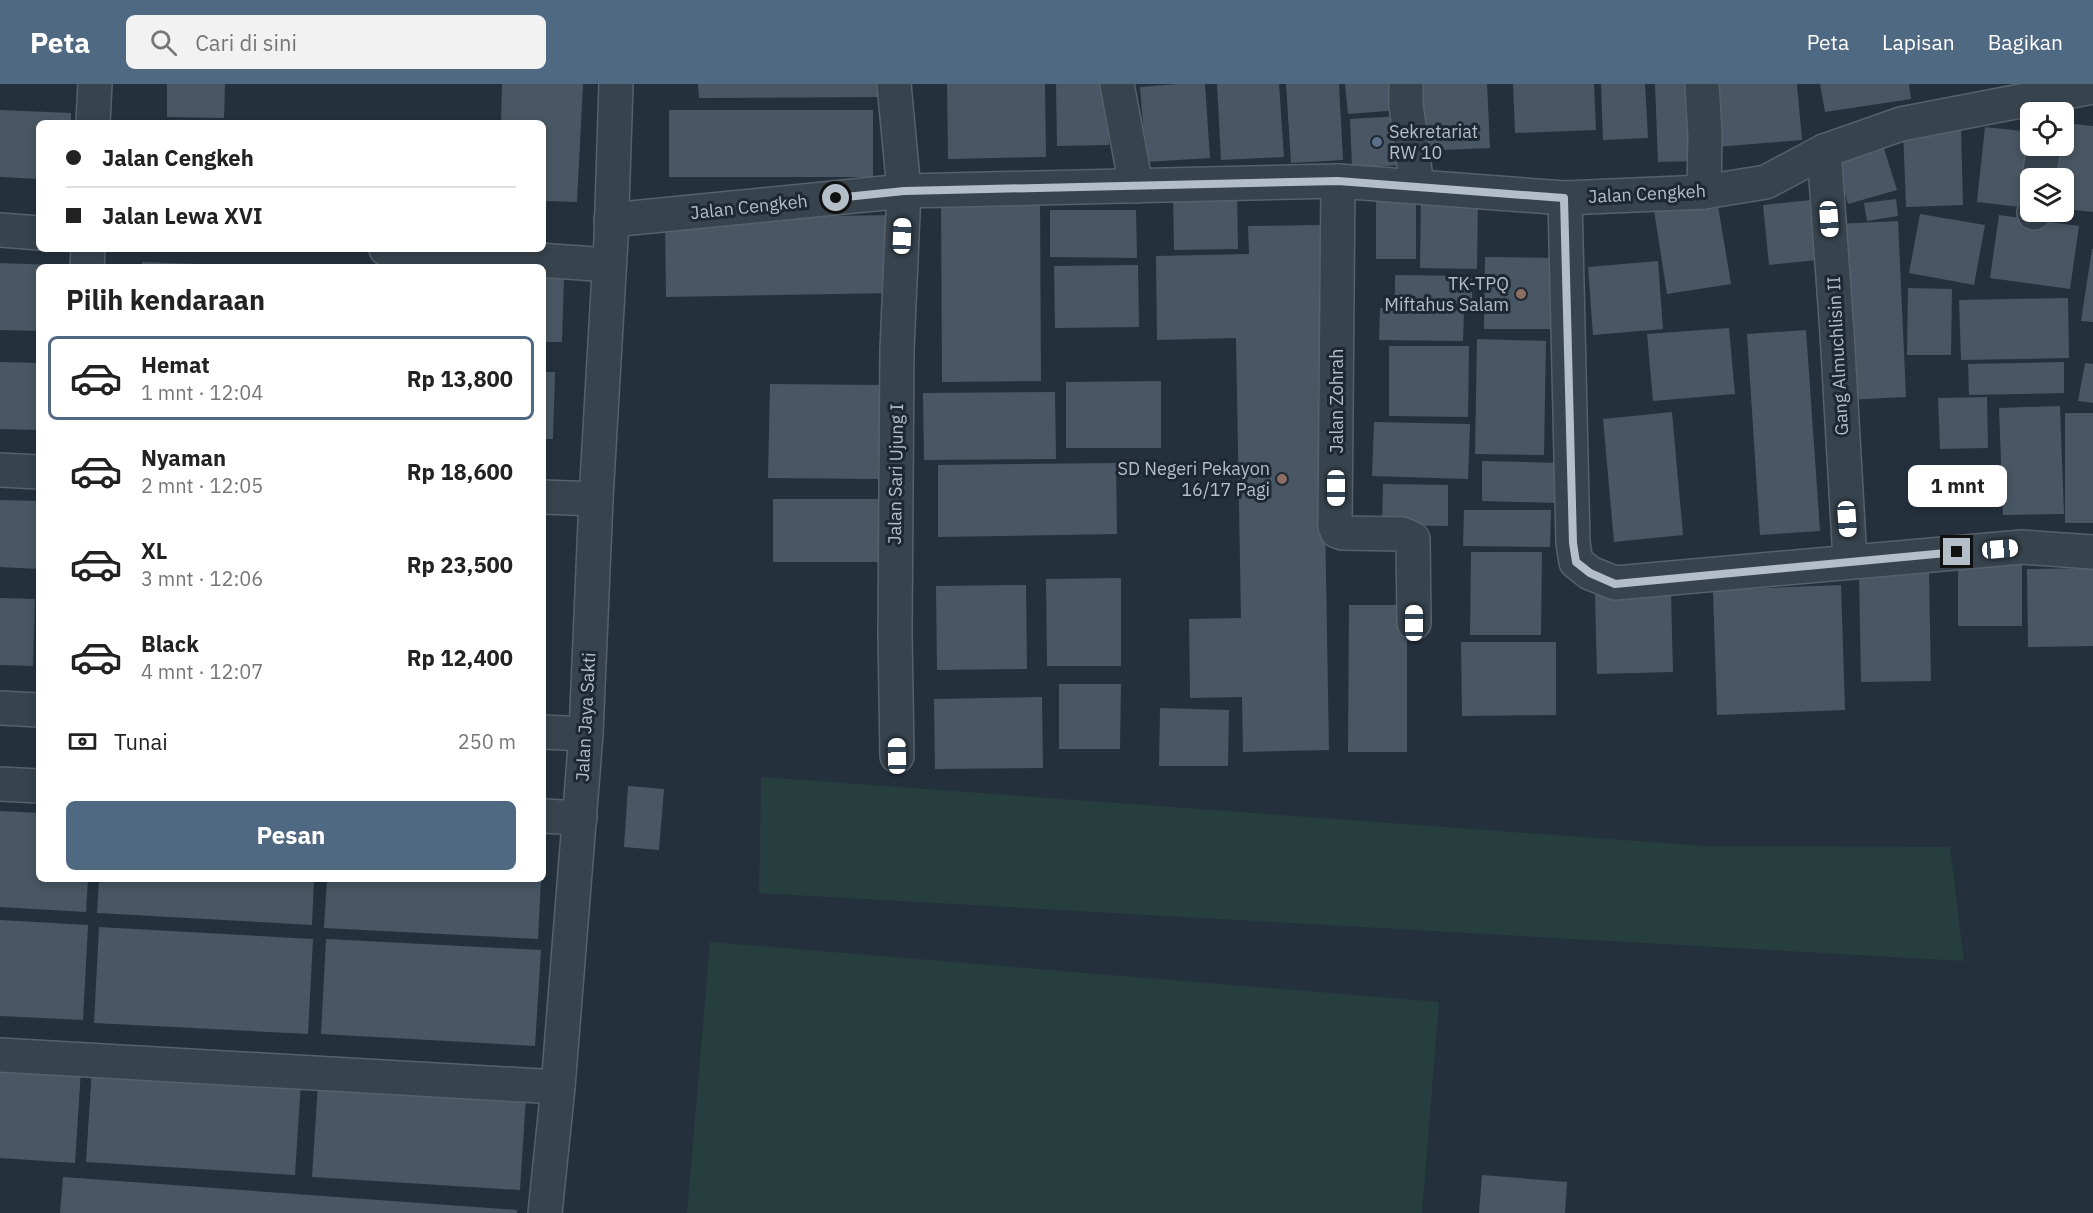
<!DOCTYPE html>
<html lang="id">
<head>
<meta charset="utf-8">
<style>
  :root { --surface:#fff; --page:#f2f2f2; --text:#222; --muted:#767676; --line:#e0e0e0; --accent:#506982 }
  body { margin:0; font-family:"IBM Plex Sans",sans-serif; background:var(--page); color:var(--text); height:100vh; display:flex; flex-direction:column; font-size:22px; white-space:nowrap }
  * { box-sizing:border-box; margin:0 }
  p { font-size:20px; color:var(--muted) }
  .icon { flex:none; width:33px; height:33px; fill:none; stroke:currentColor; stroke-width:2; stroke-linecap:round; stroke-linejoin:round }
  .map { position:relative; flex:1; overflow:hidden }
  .side { position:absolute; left:36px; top:180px; width:510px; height:618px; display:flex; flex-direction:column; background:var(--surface); border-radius:9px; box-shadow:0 3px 9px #0003 }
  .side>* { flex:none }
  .guide { position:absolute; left:36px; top:36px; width:510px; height:132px; border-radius:9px; box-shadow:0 3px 9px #0003; display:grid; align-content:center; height:132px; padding:0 30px; background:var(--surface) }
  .controls { position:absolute; left:2020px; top:18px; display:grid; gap:12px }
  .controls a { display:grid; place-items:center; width:54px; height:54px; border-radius:9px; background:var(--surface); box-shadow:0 3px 9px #0003; font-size:30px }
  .end { position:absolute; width:27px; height:27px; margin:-14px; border:8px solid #b3bec8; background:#111; box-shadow:0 0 0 3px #111 }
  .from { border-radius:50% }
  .bubble { position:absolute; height:42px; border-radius:9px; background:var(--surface); box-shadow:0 3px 9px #0003; font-size:20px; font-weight:800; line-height:42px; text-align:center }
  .car { position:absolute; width:18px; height:36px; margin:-18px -9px; border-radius:8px; box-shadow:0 0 4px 2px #0007; background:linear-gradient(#fff 24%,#345 0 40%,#fff 0 76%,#345 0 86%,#fff 0) }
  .guide b { display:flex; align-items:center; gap:21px; height:57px; font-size:22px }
  .guide b+b { border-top:2px solid var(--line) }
  .guide i { width:15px; height:15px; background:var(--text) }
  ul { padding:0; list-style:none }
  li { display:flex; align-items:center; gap:18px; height:84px; margin:0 12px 9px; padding:0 18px; border:3px solid transparent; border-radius:9px }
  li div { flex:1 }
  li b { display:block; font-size:22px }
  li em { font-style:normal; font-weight:800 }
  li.active { border-color:var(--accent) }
  li>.icon { width:54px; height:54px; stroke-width:1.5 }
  h2 { padding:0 30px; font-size:27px; line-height:72px }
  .pay { display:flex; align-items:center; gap:15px; height:66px; padding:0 30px; font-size:22px }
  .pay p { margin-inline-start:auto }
  .action { display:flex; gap:12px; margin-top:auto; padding:12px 30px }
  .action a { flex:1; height:69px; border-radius:9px; background:var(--accent); color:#fff; font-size:24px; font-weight:800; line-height:69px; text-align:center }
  header { display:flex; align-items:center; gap:36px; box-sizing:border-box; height:84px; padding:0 30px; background:var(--accent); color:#fff }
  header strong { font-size:28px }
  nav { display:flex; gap:33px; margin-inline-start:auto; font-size:21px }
  .search { width:420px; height:54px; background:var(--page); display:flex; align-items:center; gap:15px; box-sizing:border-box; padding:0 21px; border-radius:9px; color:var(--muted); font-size:22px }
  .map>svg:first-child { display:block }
  .green { fill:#263e3e }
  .building { fill:#485763 }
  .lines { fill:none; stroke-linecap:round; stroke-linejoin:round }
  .street-casing { stroke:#56616b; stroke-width:36 }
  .street { stroke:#37434d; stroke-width:33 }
  .route { stroke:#b3bec8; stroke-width:8 }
  .service-dot { fill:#5c6f8a; stroke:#1d2832; stroke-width:2 }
  .education-dot { fill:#8d6e63; stroke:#1d2832; stroke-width:2 }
  .labels { text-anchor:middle; stroke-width:6; stroke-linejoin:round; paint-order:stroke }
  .poi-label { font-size:18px; fill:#b3bec8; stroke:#1d2832; text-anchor:end }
  .street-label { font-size:18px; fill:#b3bec8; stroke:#1d2832 }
</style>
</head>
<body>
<header>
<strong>Peta</strong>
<div class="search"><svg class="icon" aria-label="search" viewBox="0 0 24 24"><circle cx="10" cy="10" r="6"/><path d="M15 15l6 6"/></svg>Cari di sini</div>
<nav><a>Peta</a><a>Lapisan</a><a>Bagikan</a></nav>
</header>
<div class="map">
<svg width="2093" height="1129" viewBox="0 0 2093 1129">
  <rect width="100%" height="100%" fill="#24313d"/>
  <g class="green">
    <path d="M761,693L1705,762L1950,763L1964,877L759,809Z"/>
    <path d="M710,858L1439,918L1422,1129H687Z"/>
  </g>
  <g class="building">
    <path d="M167,0H225L224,34L167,33Z"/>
    <path d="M502,0H583L577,118L543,117V39H501Z"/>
    <path d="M698,0H877V13L699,14Z"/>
    <path d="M947,0H1045L1046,73L948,75Z"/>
    <path d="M1056,0H1108L1109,61L1057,62Z"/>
    <path d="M1177,0H1205L1210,74L1146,78L1140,3Z"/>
    <path d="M1217,0H1279L1284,73L1221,76Z"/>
    <path d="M1286,0H1339L1343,76L1291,79Z"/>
    <path d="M1345,0H1397L1399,26L1348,30Z"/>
    <path d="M1416,0H1487L1490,64L1419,67Z"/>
    <path d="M1513,0H1594L1596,46L1515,49Z"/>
    <path d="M1601,0H1645L1648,54L1603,56Z"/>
    <path d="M1655,0H1696L1698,77L1658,78Z"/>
    <path d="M1710,0H1797L1802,56L1716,63Z"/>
    <path d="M1820,0H1909L1911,15L1825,28Z"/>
    <path d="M0,26L71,29V39H39V95L0,93Z"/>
    <rect x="669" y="26" width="204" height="67"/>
    <path d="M1401,32L1403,81L1352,84L1350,35Z"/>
    <path d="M2064,39L2093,42V128L2064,125V94H2046L2050,62H2064Z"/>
    <path d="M1961,43L1963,121L1906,123L1903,44Z"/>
    <path d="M1985,43L2031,48V104L2029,124L1977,118Z"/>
    <path d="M1882,58L1897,106L1848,120L1834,73Z"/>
    <path d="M1237,106L1238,165L1174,166L1173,107Z"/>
    <rect x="1376" y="110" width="40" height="65"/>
    <path d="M1716,110L1731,200L1667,210L1653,120Z"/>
    <path d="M1421,112H1478L1477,185L1420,184Z"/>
    <path d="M1040,115L1041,297L942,298L941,116Z"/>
    <path d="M1820,115L1827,175L1769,181L1763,121Z"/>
    <path d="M1896,115L1898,132L1867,137L1864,119Z"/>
    <path d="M1050,126H1136L1137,174L1050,173Z"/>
    <path d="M1920,130L1985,141L1974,201L1909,189Z"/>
    <path d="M892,131L893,209L666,213L665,135Z"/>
    <path d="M1999,131L2079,142L2070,205L1990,194Z"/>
    <path d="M1898,137L1906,313L1844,316L1836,140Z"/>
    <path d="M1320,141L1329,666L1243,668L1242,613L1190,614L1189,535L1241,534L1236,254L1157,256L1156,172L1249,170L1248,142Z"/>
    <path d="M2092,165H2093V238L2081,237Z"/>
    <path d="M1485,173L1557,174L1556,245H1484Z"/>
    <path d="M1658,177L1663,245L1593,251L1588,183Z"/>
    <path d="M142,178L227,181V183H142Z"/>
    <path d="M0,179L54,181V183H39V247L0,246Z"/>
    <path d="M1138,181L1139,243L1055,244L1054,182Z"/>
    <path d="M1395,191L1472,192V220H1395Z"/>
    <path d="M543,192H564L562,258H543Z"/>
    <path d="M1908,204L1952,205L1951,271H1907Z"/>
    <path d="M2068,214L2069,274L1961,276L1959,216Z"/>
    <path d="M1380,224L1464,225L1463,257L1379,256Z"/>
    <path d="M1729,244L1735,310L1653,317L1647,250Z"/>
    <path d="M1806,246L1820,447L1760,451L1747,250Z"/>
    <path d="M1477,255L1546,257L1544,371L1475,370Z"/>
    <path d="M1389,262H1469L1468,333L1389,332Z"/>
    <path d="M0,278L39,279V346L0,345Z"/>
    <path d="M2064,278V309L1969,311L1968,280Z"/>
    <path d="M2085,279L2093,280V319L2078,317Z"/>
    <path d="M543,288H555L553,355H543Z"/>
    <path d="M1161,297V364H1066V298Z"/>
    <path d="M770,300L881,301L879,395L768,394Z"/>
    <path d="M1055,308L1056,375L924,376L923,309Z"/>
    <path d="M1987,313L1988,364L1940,365L1938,314Z"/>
    <path d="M2060,322L2064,430L2003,431L1999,324Z"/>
    <path d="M1672,328L1683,451L1614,458L1603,335Z"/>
    <rect x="2065" y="329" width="28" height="110"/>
    <path d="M1374,338L1470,340L1468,395L1372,392Z"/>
    <path d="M1482,377L1562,379L1560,419L1482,417Z"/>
    <path d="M1116,379L1117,450L938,453V381Z"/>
    <path d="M1383,400L1448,401V442L1382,441Z"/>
    <path d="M773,415H889L890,478H773Z"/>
    <path d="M0,416L39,417V485L0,483Z"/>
    <path d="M1464,426H1551L1550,463L1463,462Z"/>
    <path d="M1471,468H1542L1541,551H1470Z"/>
    <rect x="1958" y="471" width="64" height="71"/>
    <path d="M2093,484V562L2028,563L2027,485Z"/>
    <path d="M1929,488L1931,597L1861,598L1859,490Z"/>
    <path d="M1121,494V582H1047L1046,495Z"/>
    <path d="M1026,501L1027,585L937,586L936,502Z"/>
    <path d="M1841,501L1845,626L1717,631L1713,506Z"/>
    <path d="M1671,509L1673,588L1597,590L1595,511Z"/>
    <path d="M0,514L35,515L33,582L0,581Z"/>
    <path d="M1349,521H1407V668H1348Z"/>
    <path d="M1461,558H1556V631L1462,632Z"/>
    <path d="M1059,600H1121L1120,665H1059Z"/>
    <path d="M1042,613L1043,684L935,685L934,615Z"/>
    <path d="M1160,624L1229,626L1228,682H1159Z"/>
    <path d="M628,702L664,705L659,766L624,763Z"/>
    <path d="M0,727L39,729V795H88L86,828L0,823Z"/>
    <path d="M99,795H314L312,841L97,829Z"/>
    <path d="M327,795H541L538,855L324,844Z"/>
    <path d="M0,836L88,841L83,936L0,932Z"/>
    <path d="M99,843L313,855L308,950L94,939Z"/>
    <path d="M326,855L541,866L535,962L321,950Z"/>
    <path d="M0,980L81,985L75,1079L0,1074Z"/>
    <path d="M92,984L301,997L295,1091L86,1078Z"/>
    <path d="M318,1000L526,1013L520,1106L312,1093Z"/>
    <path d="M1482,1091L1567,1098L1565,1129H1479Z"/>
    <path d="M63,1093L517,1126V1129H60Z"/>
  </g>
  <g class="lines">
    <defs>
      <g id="street">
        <path d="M894,0L904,107L897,265L895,550L897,672"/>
        <path d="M1117,0L1136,102"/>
        <path d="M1406,0V21L1417,102"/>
        <path d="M1702,0L1705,51L1704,108"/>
        <path d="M93,39L95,0"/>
        <path d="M1824,67L1837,249L1850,477"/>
        <path d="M2039,94L2044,62"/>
        <path d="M1338,97L1335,442L1337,447L1342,449L1402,450L1413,455L1414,539"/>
        <path d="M1565,114L1573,459L1576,478L1590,489L1615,499L2022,463L2093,468"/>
        <path d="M2034,129V128"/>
        <path d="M611,136L904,107L1338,97L1565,114L1704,108L1766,98L1824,67L1901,40L2093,3"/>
        <path d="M0,146L39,149"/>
        <path d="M386,165L609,181"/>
        <path d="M87,183L88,165"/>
        <path d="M0,386L39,388"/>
        <path d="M543,413L596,415"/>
        <path d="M0,624L39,626"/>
        <path d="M543,648L586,650"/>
        <path d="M0,700L39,702"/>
        <path d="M543,732L580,734"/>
        <path d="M0,971L558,1003"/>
        <path d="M545,1129L558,1003L586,650L596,415L611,155L616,0"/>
      </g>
    </defs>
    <use href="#street" class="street-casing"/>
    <use href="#street" class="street"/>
  </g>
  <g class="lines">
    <path class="route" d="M836,114L904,107L1338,97L1564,114L1573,459L1576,478L1590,489L1615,500L1957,468"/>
  </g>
  <circle class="service-dot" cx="1377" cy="58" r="6"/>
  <g class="education-dot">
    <circle cx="1521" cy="210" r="6"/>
    <circle cx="1282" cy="395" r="6"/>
  </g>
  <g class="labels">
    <g class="poi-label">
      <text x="1389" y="54" text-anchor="start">Sekretariat<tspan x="1389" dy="21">RW 10</tspan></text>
      <text x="1509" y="206">TK-TPQ<tspan x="1509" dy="21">Miftahus Salam</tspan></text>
      <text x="1270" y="391">SD Negeri Pekayon<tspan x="1270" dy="21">16/17 Pagi</tspan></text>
    </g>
    <g class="street-label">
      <text transform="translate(1647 110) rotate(-3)" y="6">Jalan Cengkeh</text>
      <text transform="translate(749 123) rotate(-6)" y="6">Jalan Cengkeh</text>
      <text transform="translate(1838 272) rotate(-93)" y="6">Gang Almuchlisin II</text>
      <text transform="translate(1337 317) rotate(-90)" y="6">Jalan Zohrah</text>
      <text transform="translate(896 390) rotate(-89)" y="6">Jalan Sari Ujung I</text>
      <text transform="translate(586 633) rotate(-87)" y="6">Jalan Jaya Sakti</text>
    </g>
  </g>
</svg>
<div class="controls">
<a><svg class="icon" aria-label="locate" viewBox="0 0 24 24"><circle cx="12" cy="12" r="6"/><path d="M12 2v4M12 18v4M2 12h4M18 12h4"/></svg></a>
<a><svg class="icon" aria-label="layers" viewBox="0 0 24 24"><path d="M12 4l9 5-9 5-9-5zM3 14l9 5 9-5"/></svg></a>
</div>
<i class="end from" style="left:836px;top:114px"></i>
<i class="end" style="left:1957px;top:468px"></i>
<div class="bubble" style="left:1908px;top:381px;width:99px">1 mnt</div>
<i class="car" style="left:1829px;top:135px;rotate:176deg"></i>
<i class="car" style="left:902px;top:152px;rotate:2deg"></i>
<i class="car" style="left:1336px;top:404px;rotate:180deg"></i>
<i class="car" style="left:1847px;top:435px;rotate:176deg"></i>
<i class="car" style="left:2000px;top:465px;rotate:85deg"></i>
<i class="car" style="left:1414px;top:539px;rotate:0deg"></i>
<i class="car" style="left:897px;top:672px;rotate:359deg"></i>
<div class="guide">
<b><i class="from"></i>Jalan Cengkeh</b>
<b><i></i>Jalan Lewa XVI</b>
</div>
<section class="side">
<h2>Pilih kendaraan</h2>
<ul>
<li class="active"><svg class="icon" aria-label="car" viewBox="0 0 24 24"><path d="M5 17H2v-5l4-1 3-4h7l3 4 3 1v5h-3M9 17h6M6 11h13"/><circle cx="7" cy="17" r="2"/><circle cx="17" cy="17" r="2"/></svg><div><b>Hemat</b><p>1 mnt · 12:04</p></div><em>Rp 13,800</em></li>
<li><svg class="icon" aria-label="car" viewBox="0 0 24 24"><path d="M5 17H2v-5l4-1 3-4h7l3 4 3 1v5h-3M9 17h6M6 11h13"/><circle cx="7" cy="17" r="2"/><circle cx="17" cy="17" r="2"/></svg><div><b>Nyaman</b><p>2 mnt · 12:05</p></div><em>Rp 18,600</em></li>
<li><svg class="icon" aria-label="car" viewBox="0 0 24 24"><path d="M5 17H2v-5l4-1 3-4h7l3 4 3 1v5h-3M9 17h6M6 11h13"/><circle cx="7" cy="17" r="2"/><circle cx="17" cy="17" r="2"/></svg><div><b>XL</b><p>3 mnt · 12:06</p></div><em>Rp 23,500</em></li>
<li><svg class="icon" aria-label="car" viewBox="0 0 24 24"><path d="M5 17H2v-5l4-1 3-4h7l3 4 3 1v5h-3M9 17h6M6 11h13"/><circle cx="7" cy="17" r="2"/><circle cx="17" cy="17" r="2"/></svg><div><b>Black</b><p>4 mnt · 12:07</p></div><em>Rp 12,400</em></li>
</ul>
<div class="pay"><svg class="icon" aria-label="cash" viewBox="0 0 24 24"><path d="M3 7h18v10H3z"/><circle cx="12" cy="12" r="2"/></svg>Tunai<p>250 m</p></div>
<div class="action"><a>Pesan</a></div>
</section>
</div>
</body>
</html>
